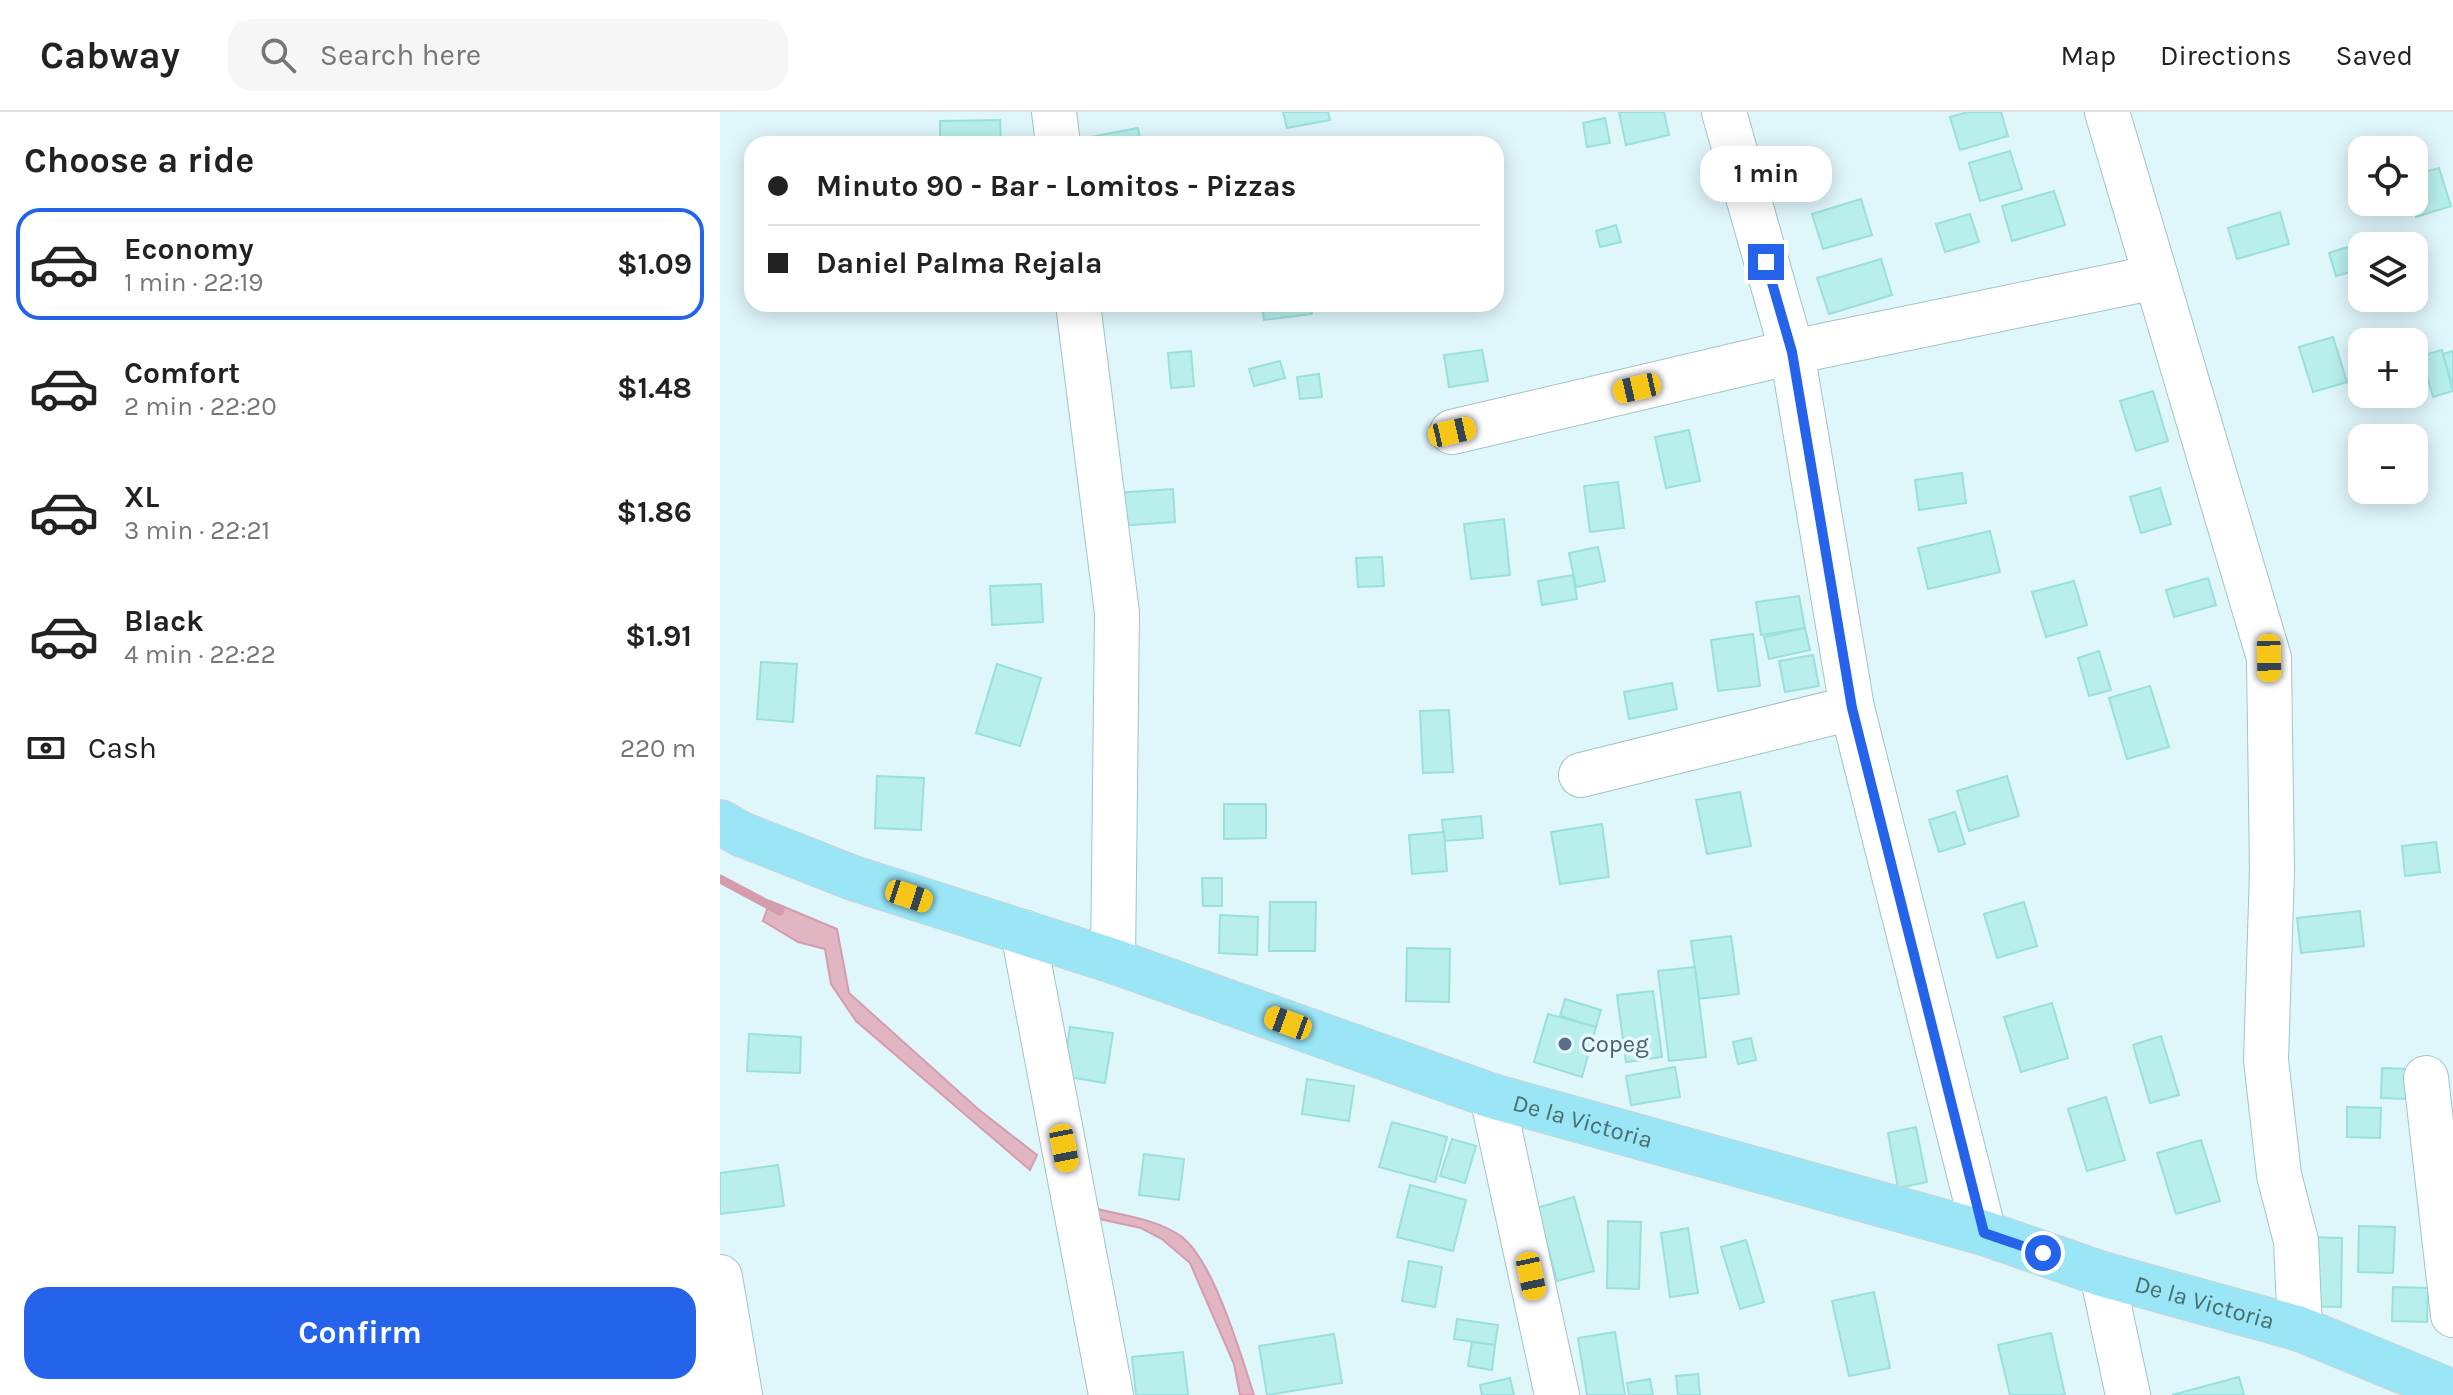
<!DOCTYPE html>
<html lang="en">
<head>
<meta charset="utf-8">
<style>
  :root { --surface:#fff; --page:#f6f6f6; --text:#222; --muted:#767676; --line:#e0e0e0; --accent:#2563eb }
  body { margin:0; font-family:Karla,sans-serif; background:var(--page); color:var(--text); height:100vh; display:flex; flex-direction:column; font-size:30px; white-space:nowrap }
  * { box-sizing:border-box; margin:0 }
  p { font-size:26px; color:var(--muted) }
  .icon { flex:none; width:44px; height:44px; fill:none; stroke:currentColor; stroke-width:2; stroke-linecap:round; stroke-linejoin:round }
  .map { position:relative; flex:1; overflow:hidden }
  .side { display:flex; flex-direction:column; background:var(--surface); width:720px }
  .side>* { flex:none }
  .hud { position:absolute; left:24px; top:24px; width:760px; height:176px; border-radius:24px; box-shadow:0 4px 20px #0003; display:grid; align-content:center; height:176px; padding:0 24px; background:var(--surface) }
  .buttons { position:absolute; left:1628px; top:24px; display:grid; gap:16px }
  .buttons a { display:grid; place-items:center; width:80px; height:80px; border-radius:16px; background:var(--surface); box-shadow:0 4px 20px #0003; font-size:40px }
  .end { position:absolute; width:36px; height:36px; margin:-18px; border:10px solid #2563eb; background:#fff; box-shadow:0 0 0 4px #fff }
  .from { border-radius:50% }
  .bubble { position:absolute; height:56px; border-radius:24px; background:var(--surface); box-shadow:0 4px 20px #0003; font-size:26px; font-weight:700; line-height:56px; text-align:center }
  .car { position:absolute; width:24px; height:48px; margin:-24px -12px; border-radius:10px; box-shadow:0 0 6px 2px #0007; background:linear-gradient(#f5c518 24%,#345 0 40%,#f5c518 0 76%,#345 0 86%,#f5c518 0) }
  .hud b { display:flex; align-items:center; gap:28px; height:76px; font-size:30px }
  .hud b+b { border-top:2px solid var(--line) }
  .hud i { width:20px; height:20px; background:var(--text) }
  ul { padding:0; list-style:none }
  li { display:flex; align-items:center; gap:24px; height:112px; margin:0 16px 12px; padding:0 8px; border:4px solid transparent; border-radius:24px }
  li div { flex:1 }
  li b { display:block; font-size:30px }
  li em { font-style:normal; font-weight:700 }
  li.selected { border-color:var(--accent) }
  li>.icon { width:72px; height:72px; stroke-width:1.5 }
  h2 { padding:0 24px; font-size:36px; line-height:96px }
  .pay { display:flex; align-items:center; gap:20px; height:88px; padding:0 24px; font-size:30px }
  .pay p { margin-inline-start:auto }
  .action { display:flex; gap:16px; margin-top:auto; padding:16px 24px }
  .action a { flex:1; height:92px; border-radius:24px; background:var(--accent); color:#fff; font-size:32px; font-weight:700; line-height:92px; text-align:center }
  header { display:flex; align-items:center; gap:48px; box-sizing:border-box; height:112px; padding:0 40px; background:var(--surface); border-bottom:2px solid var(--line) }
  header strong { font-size:38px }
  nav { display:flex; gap:44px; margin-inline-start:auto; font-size:28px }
  .search { width:560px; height:72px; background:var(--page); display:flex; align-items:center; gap:20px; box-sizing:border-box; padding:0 28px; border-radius:24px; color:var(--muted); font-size:30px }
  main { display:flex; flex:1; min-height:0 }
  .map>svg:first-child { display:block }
  .water { fill:#e2b5c3; stroke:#d49cac; stroke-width:2 }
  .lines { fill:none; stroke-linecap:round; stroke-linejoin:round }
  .stream { stroke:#d49cac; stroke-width:9 }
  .building { fill:#b8efec; stroke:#99e0dc; stroke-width:2 }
  .minor-casing { stroke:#a2c4c4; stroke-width:46 }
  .major-casing { stroke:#c8d4d3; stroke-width:46 }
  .minor { stroke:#fff; stroke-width:44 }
  .major { stroke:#9ae6f7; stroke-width:44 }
  .route { stroke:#2563eb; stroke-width:10 }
  .service-dot { fill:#5c6f8a; stroke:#e5fafe; stroke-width:3 }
  .labels { text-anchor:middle; stroke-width:7; stroke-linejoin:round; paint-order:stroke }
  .service-label { font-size:24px; fill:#4e5e75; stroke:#e5fafe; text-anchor:start }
  .street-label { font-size:24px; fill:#486f6c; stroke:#e5fafe }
</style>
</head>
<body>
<header>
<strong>Cabway</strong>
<div class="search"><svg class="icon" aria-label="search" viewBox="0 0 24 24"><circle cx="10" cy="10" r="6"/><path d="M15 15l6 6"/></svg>Search here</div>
<nav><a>Map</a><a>Directions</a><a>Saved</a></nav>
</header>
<main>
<section class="side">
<h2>Choose a ride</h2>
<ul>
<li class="selected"><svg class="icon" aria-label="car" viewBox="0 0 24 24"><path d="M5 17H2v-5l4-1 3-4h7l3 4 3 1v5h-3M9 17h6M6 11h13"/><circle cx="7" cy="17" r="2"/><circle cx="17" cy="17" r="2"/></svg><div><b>Economy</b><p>1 min · 22:19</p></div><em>$1.09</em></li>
<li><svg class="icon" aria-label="car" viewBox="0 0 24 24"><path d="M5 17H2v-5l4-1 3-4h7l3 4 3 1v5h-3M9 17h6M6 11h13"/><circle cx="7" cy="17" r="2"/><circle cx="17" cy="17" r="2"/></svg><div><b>Comfort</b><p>2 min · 22:20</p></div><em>$1.48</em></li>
<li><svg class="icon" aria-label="car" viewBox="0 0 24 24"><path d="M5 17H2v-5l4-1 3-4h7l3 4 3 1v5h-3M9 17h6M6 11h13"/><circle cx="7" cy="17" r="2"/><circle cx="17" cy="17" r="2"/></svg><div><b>XL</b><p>3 min · 22:21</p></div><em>$1.86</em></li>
<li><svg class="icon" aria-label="car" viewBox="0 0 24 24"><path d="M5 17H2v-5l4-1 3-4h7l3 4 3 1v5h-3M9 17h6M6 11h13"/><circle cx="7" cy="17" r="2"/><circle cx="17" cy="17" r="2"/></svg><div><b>Black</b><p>4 min · 22:22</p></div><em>$1.91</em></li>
</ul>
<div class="pay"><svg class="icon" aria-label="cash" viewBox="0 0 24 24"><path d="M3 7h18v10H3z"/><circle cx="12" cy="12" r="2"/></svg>Cash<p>220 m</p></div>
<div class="action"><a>Confirm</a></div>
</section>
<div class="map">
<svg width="1733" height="1283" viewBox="0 0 1733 1283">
  <rect width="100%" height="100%" fill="#dff6fb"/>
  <g class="water">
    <path d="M50,789L117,817L129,881L258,997L317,1043L310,1058L136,909L111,872L105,837L78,830L43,809Z"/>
    <path d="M373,1096C402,1103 437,1107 462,1125C494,1150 521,1243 534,1283H520L514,1252L470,1151L442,1127L421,1116L370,1105Z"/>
  </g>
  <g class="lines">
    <path class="stream" d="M0,767L60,799"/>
  </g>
  <g class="building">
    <path d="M563,0H608L610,8L567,16Z"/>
    <path d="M899,0H944L949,23L906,33Z"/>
    <path d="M1248,0H1281L1288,24L1240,38L1230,5Z"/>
    <path d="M885,6L890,31L867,35L863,11Z"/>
    <path d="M280,8L281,32H220V9Z"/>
    <path d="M418,16L421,32H366L365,26Z"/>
    <path d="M1290,39L1302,77L1260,89L1249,51Z"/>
    <path d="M1719,56L1731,94L1696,105L1692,90L1694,63Z"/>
    <path d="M1334,79L1345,113L1292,129L1282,94Z"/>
    <path d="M1141,87L1152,123L1103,137L1092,102Z"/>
    <path d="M1560,100L1569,132L1517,147L1508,116Z"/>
    <path d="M1250,102L1259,130L1225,140L1216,112Z"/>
    <path d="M896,113L901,130L880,135L876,119Z"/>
    <path d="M1634,133L1641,157L1616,164L1609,141Z"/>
    <path d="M1161,147L1172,183L1109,202L1097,166Z"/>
    <path d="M542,192H590L592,202L544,208Z"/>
    <path d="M1613,225L1627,270L1593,280L1579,235Z"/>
    <path d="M762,238L768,269L729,275L724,243Z"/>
    <path d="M1722,238L1733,279L1713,285L1701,244Z"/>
    <path d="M471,239L474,274L451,276L448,241Z"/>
    <path d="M1733,239V272H1732L1723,242Z"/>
    <path d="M560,249L565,266L534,274L529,257Z"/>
    <path d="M599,262L602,285L580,287L577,265Z"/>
    <path d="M1433,279L1448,329L1416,339L1400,289Z"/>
    <path d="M969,318L980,369L946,376L935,325Z"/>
    <path d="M1242,361L1246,391L1199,398L1195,368Z"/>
    <path d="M898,370L904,416L870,420L864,374Z"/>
    <path d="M1440,376L1451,412L1421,421L1410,385Z"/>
    <path d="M453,377L455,410L398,414L395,381Z"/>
    <path d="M784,407L790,463L751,467L744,412Z"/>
    <path d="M1270,419L1280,460L1208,477L1198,436Z"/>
    <path d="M878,435L885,469L856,475L849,441Z"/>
    <path d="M662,445L664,474L638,475L636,446Z"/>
    <path d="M853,463L857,487L822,493L818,469Z"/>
    <path d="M1488,466L1496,493L1454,505L1446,478Z"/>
    <path d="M1354,469L1367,513L1326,525L1312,480Z"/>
    <path d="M321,472L323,510L272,513L270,474Z"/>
    <path d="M1079,484L1085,516L1041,523L1036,490Z"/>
    <path d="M1085,516L1090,538L1049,547L1044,525Z"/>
    <path d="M1033,522L1040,574L998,579L991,528Z"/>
    <path d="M1379,539L1391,578L1369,584L1358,546Z"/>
    <path d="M1093,543L1099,574L1065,580L1059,549Z"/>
    <path d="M41,550L77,552L73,610L37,607Z"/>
    <path d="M277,552L321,566L300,634L256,621Z"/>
    <path d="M952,571L957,597L909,607L904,580Z"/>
    <path d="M1430,574L1449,635L1407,647L1389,586Z"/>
    <path d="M729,598L733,660L703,661L700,599Z"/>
    <path d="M157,664L204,666L201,718L155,716Z"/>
    <path d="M1287,664L1299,704L1249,719L1237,679Z"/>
    <path d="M1020,680L1031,734L987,742L976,688Z"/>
    <path d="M504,692H546V726L504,727Z"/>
    <path d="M1235,700L1245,732L1219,740L1209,708Z"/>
    <path d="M761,704L763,726L724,729L722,708Z"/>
    <path d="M882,712L889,765L840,772L831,720Z"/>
    <path d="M724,720L727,759L692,762L689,723Z"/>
    <path d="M1716,730L1720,760L1685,764L1682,734Z"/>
    <path d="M482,766H502V794H483Z"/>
    <path d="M550,790H596L595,839H549Z"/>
    <path d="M1304,790L1317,834L1277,846L1264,802Z"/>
    <path d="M1640,799L1644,834L1581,841L1577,806Z"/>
    <path d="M500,803L538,805L537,843L499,841Z"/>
    <path d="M1011,824L1019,882L979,887L971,829Z"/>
    <path d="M687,836L730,837L729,890L686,889Z"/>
    <path d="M975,855L986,945L949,949L938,859Z"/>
    <path d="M933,879L942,945L906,950L897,883Z"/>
    <path d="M845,887L881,898L876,915L840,904Z"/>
    <path d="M1332,891L1348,946L1301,960L1284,905Z"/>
    <path d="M828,902L876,915L862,965L814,950Z"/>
    <path d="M350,915L393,921L385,971L343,964Z"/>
    <path d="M29,922L81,925L80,961L27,959Z"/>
    <path d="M1441,924L1459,983L1430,991L1413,933Z"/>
    <path d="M1031,926L1036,948L1018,952L1013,930Z"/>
    <path d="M955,955L960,985L911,993L906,964Z"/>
    <path d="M1662,956L1688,957L1687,987L1661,986Z"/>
    <path d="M587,967L634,974L629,1009L582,1002Z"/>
    <path d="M1386,985L1405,1048L1367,1059L1348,997Z"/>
    <path d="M1627,995L1661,996L1660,1026L1627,1025Z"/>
    <path d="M672,1010L727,1025L715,1070L659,1055Z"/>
    <path d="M1196,1015L1207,1070L1178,1076L1168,1021Z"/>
    <path d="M732,1027L756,1034L745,1071L720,1064Z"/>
    <path d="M1481,1028L1500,1089L1456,1102L1437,1041Z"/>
    <path d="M424,1042L464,1047L459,1088L419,1083Z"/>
    <path d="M58,1053L64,1094L0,1102V1061Z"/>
    <path d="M690,1073L746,1088L733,1139L677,1125Z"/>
    <path d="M854,1085L874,1159L837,1169L817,1096Z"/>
    <path d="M888,1109L921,1110L919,1177L887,1176Z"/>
    <path d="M1639,1114L1675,1115L1673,1161L1638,1160Z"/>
    <path d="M968,1116L978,1181L950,1185L941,1121Z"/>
    <path d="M1585,1125L1622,1126L1621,1195L1583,1194Z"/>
    <path d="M1026,1128L1044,1190L1020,1197L1001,1135Z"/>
    <path d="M689,1149L722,1155L715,1195L682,1189Z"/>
    <path d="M1673,1175L1708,1176L1707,1210L1672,1209Z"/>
    <path d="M1154,1180L1170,1256L1129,1264L1112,1189Z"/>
    <path d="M737,1207L778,1213L775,1233L734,1227Z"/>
    <path d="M895,1220L905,1283H867L858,1226Z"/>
    <path d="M1331,1221L1345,1283H1290L1278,1233Z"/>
    <path d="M614,1222L622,1271L547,1283L539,1234Z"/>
    <path d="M752,1230L775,1233L772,1258L748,1254Z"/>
    <path d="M463,1240L468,1283H416L412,1245Z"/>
    <path d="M978,1262L980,1283H958L956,1264Z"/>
    <path d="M1519,1265L1524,1283H1452Z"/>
    <path d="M790,1266L794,1283H762L760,1273Z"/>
    <path d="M930,1267L933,1283H909L907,1271Z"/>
  </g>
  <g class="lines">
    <defs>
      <g id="minor">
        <path d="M334,0L338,32"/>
        <path d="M1004,0L1072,240L1132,596L1264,1121"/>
        <path d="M1387,0L1549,546L1552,759L1546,948L1559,1063L1576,1129L1580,1217"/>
        <path d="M358,192L397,501L393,849"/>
        <path d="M732,320L1072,240L1436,165"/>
        <path d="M861,663L1132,596"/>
        <path d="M303,820L391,1283"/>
        <path d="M1706,966L1733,1203"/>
        <path d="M772,984L837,1283"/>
        <path d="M1382,1162L1408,1283"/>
        <path d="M0,1165L20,1283"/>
      </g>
      <g id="major">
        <path id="s1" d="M0,710L21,722L133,766L393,849L772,984L1264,1121L1382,1162L1580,1217L1733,1280"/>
      </g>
    </defs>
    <use href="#minor" class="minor-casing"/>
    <use href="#major" class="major-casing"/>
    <use href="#minor" class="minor"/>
    <use href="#major" class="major"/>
  </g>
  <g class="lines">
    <path class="route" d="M1046,150L1072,240L1132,596L1264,1121L1323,1141"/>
  </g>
  <circle class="service-dot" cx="845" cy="932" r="8"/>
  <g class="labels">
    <g class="service-label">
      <text x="861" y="940">Copeg</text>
    </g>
    <g class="street-label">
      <text dy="8" stroke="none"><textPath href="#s1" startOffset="914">De la Victoria</textPath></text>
      <text dy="8" stroke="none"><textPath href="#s1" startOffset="1562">De la Victoria</textPath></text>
    </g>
  </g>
</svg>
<div class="buttons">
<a><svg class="icon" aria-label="locate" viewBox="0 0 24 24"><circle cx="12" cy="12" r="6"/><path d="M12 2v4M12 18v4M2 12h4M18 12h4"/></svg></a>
<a><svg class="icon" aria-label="layers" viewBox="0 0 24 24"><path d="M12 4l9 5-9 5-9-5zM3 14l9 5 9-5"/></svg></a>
<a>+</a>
<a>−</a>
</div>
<i class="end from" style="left:1323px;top:1141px"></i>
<i class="end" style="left:1046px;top:150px"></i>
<div class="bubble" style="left:980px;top:34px;width:132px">1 min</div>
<i class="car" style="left:917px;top:276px;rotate:257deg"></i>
<i class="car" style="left:732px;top:320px;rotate:77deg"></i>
<i class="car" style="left:1549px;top:546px;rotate:179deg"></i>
<i class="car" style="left:189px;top:784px;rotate:108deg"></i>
<i class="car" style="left:568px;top:911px;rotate:290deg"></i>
<i class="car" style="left:344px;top:1036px;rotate:169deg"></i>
<i class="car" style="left:811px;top:1164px;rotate:168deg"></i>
<div class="hud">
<b><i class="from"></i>Minuto 90 - Bar - Lomitos - Pizzas</b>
<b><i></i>Daniel Palma Rejala</b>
</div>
</div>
</main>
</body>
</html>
